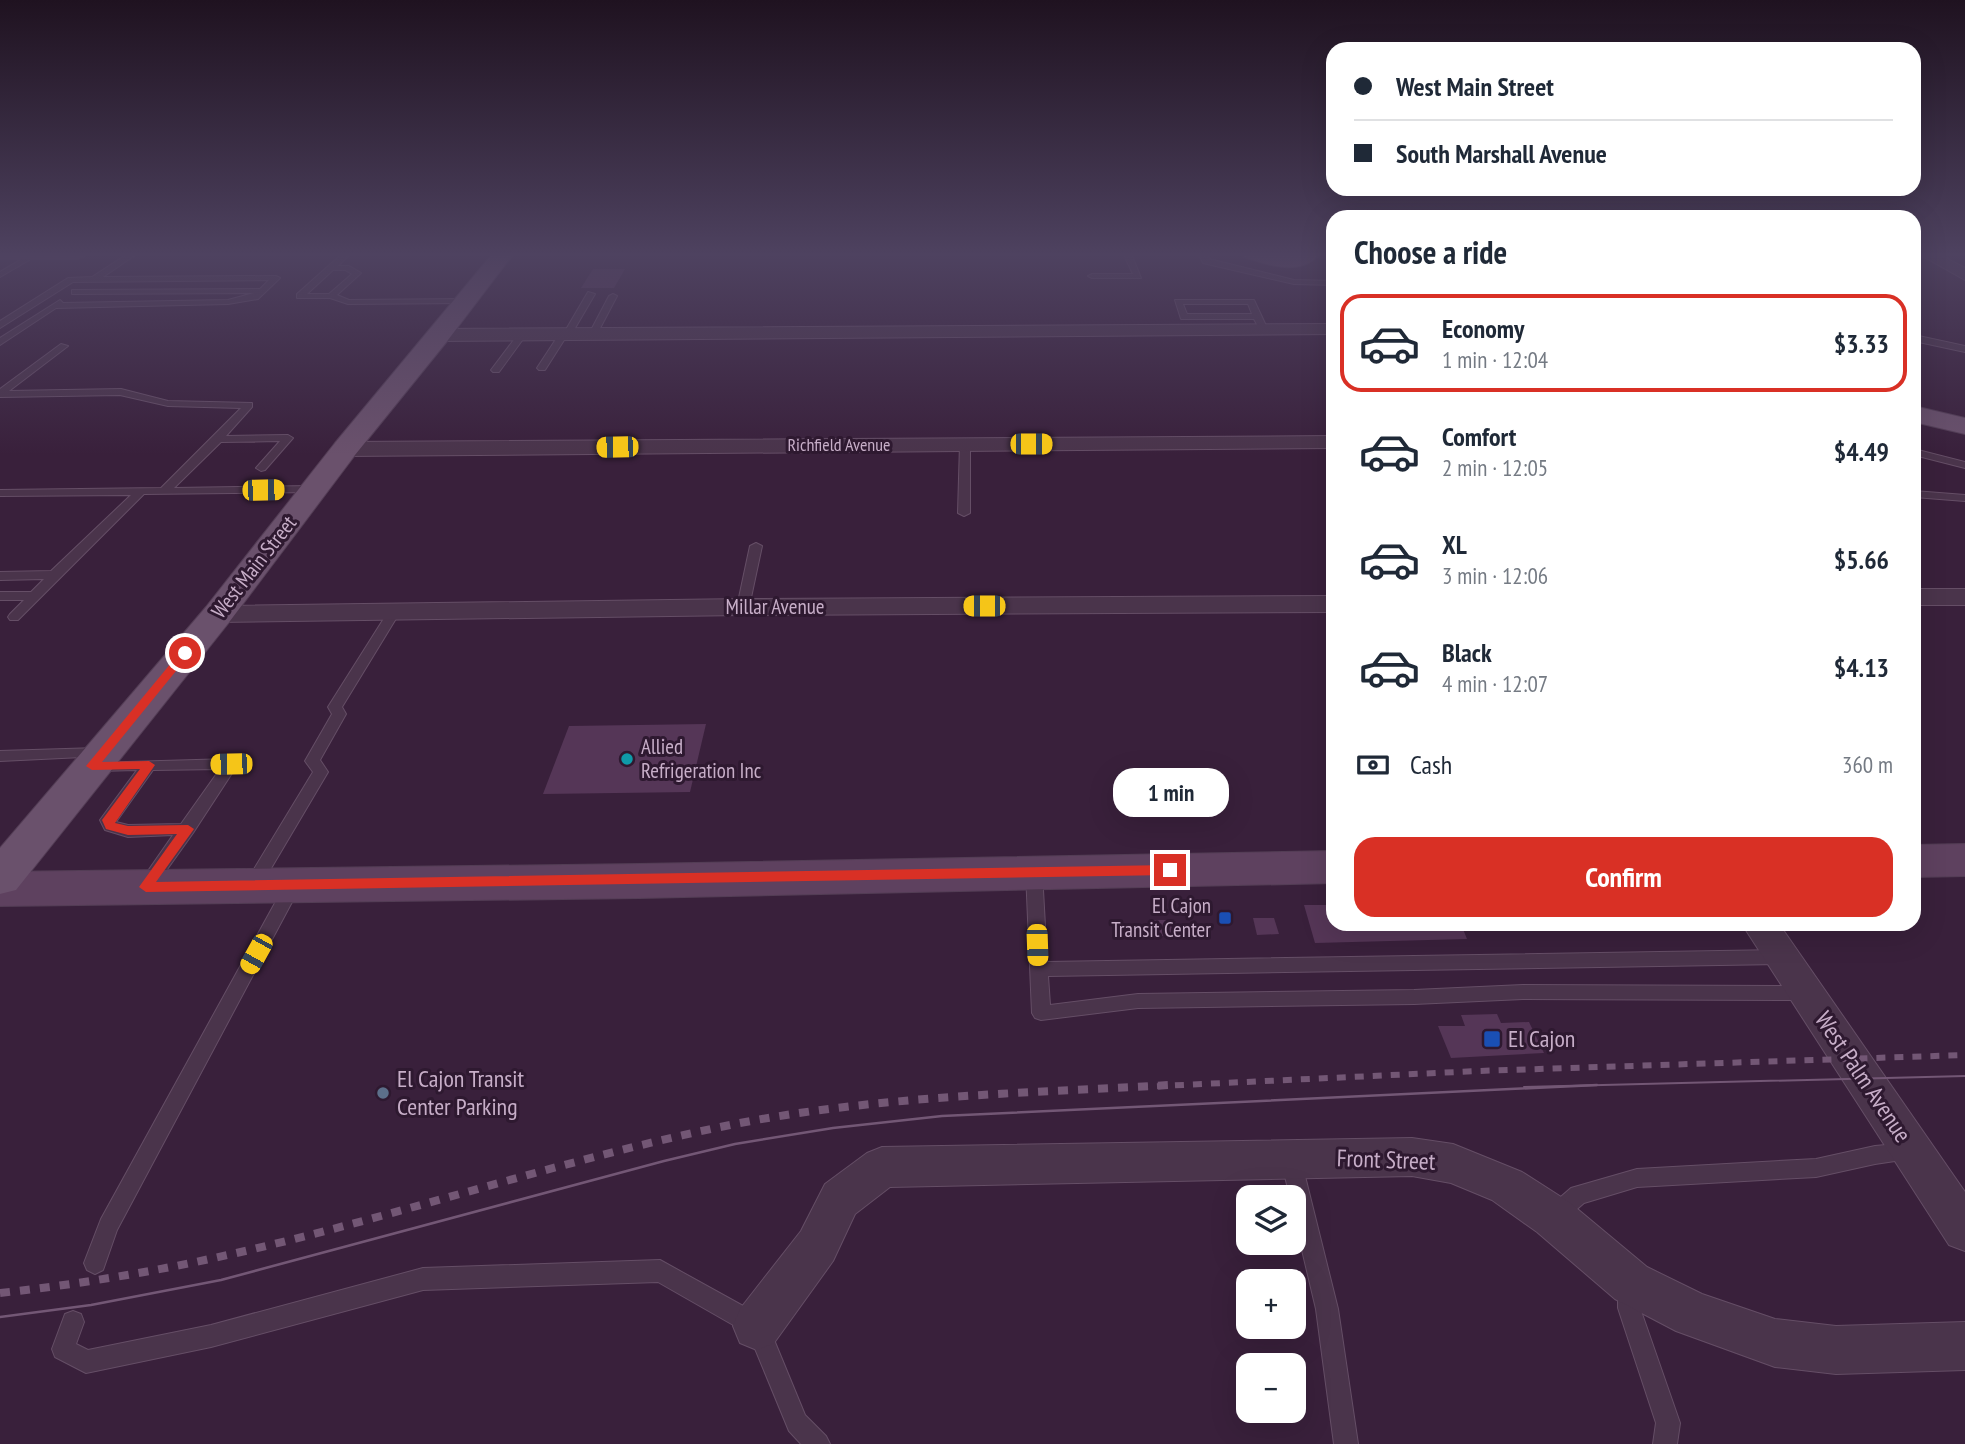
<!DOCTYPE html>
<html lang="en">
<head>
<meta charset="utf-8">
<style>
  :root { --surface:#fff; --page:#f2f2f3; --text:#1f2937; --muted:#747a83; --line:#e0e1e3; --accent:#d93025 }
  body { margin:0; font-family:"PT Sans Narrow",sans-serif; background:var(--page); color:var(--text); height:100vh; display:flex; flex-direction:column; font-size:26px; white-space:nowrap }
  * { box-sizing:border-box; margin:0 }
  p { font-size:23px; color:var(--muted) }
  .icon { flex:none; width:38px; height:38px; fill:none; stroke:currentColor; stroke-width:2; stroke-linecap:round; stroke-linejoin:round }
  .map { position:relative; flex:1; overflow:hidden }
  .sheet { position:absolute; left:1326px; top:210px; width:595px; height:721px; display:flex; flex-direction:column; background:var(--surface); border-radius:21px; box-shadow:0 7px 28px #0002 }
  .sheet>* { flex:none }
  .guide { position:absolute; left:1326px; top:42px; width:595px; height:154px; border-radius:21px; box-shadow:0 7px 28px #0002; display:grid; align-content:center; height:154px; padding:0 28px; background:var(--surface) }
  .fabs { position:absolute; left:1236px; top:1185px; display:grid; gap:14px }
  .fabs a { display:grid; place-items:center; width:70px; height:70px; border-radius:14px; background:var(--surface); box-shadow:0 7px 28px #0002; font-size:35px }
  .end { position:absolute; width:32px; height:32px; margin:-16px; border:9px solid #d93025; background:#fff; box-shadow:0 0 0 4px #fff }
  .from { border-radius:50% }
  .bubble { position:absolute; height:49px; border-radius:21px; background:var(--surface); box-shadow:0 7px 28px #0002; font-size:23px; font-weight:700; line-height:49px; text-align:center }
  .car { position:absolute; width:21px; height:42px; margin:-21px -10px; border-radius:9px; box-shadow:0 0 5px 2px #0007; background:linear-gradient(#f5c518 24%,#345 0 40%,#f5c518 0 76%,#345 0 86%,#f5c518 0) }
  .guide b { display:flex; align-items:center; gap:24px; height:66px; font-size:26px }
  .guide b+b { border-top:2px solid var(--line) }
  .guide i { width:18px; height:18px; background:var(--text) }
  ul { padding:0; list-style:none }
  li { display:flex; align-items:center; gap:21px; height:98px; margin:0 14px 10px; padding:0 14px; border:4px solid transparent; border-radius:21px }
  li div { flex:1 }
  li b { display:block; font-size:26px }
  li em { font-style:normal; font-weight:700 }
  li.current { border-color:var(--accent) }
  li>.icon { width:63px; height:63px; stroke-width:1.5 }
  h2 { padding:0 28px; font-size:32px; line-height:84px }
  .pay { display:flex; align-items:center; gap:18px; height:77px; padding:0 28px; font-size:26px }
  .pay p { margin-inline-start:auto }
  .cta { display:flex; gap:14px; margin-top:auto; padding:14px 28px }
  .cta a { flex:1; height:80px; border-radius:21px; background:var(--accent); color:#fff; font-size:28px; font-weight:700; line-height:80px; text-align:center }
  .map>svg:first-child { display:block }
  .building { fill:#553657 }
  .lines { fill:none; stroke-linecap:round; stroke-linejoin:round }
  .lane-casing { stroke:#654e66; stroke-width:2 }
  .street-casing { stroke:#654e66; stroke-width:2 }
  .secondary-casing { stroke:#533d55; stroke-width:2 }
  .primary-casing { stroke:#533d55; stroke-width:2 }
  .lane { fill:#4a344b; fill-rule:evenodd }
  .street { fill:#4a344b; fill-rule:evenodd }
  .secondary { fill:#5e415f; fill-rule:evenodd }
  .primary { fill:#6a516c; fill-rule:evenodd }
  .tram-far1 { stroke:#735775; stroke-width:2 }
  .tram { stroke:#735775; stroke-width:2.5 }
  .rail-far1 { stroke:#735775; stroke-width:6; stroke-dasharray:9 9; stroke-linecap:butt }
  .rail { stroke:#735775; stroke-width:8; stroke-dasharray:10 10; stroke-linecap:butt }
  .route { fill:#d93025 }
  .culture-dot { fill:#0f9aa8; stroke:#2e1930; stroke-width:2.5 }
  .transit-dot { fill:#1a4fb4; stroke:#2e1930; stroke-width:2.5 }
  .service-dot { fill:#5c6f8a; stroke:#2e1930; stroke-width:2.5 }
  .labels { text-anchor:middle; stroke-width:6; stroke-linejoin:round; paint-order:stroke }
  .far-street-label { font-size:18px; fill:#c7aec8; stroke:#2e1930 }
  .street-label { font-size:21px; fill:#c7aec8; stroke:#2e1930 }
  .poi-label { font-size:21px; fill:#c7aec8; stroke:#2e1930; text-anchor:start }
  .near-poi-label { font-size:24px; fill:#c7aec8; stroke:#2e1930; text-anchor:start }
  .near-street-label { font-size:24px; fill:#c7aec8; stroke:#2e1930 }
</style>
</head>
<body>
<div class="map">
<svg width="1965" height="1444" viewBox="0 0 1965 1444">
  <rect width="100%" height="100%" fill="#39203b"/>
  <g class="building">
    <path d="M593,269H625L614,288H581Z"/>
    <path d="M706,724L690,792L543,794L569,726Z"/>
    <path d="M1304,905H1334V924H1461L1467,939L1315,943Z"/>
    <path d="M1253,918H1274L1279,934L1257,935Z"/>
    <path d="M1152,920H1175L1177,936H1155Z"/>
    <path d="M1495,924H1517L1521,931H1498Z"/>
    <path d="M1596,924H1618L1621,929L1600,930Z"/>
    <path d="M1497,1014L1501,1023L1529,1022L1544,1053L1451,1058L1438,1026H1465L1461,1015Z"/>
  </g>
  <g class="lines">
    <defs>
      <g id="lane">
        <path d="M32,253H41L0,277V272Z"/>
        <path d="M129,253H138L103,277L276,276L280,278L258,299L228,304L56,308L0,345V338L60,300L63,303L228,300L254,293L72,294V290H75L260,289L269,280L73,282L0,328V321L68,278L92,277Z"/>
        <path d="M343,253H351L338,266H349L361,273L337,295L349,300L467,299L471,301L467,303L348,304L330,298H297V294ZM333,270H345L352,274L329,294H307Z"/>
        <path d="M1123,253H1131L1141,278H1092L1088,276L1092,274H1133Z"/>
        <path d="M1198,253H1206L1209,259L1294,280L1334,281V285L1294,284L1203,263Z"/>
        <path d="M588,292L595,294L571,335L566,337L545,370H539L537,368L560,333H564Z"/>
        <path d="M613,294L617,296L597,334L590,336L589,334L609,296Z"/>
        <path d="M1175,300H1254L1268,330L1261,332L1254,319H1181ZM1183,304H1248L1252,314H1187Z"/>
        <path d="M519,333L526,335L499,372H493L491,370Z"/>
        <path d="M1914,335L1965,346V352L1914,341Z"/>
        <path d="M61,344L68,346L9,391L121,389L168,401L252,403V407L226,436L288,435L293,438L265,470L261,471L256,468L280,441L221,442L174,488L314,486L319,489L314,492L144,494L18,620H10L8,617L10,614L24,600H0V592H31L44,579L0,580V572L51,571L131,495L0,496V490L161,488L241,408L168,406L120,395L0,397V389Z"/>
        <path d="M965,441L970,444V513L964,516L958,513L960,444Z"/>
        <path d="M1914,449L1965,462V468L1914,455Z"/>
        <path d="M1914,491L1965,495V501L1914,497Z"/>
        <path d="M756,543L762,546L749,607L743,611L737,607L750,546Z"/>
        <path d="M394,608L400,612L342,707L346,714L320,760L328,772L260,887L254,889L248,887L246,883L248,879L313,772L305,761L332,714L328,707L388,612Z"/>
        <path d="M98,748L103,750L105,753L103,756L0,761V751Z"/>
        <path d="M231,759L238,764L193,833L153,889L147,891L141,889L139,885L141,881L173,835L128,837L105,830L100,820L137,770L97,771L90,766L92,763ZM220,769L181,824L128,825L116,822L153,770Z"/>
        <path d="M1034,866L1040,868L1042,872L1047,962L1780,950L1786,952L1789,957L1786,962L1780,964L1048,976L1050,1005L1138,994L1414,990L1523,985L1804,986L1810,988L1813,993L1810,998L1804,1000L1523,999L1414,1004L1138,1008L1041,1020L1035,1018L1032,1013L1026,872L1028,868Z"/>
        <path d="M292,881L298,883L300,887L117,1230L103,1270L95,1274L87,1270L84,1263L101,1219L286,883Z"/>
        <path d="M1908,1143L1915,1146L1918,1152L1915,1158L1875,1164L1816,1177L1637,1187L1584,1203L1562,1222L1555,1225L1548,1222L1545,1215L1548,1208L1571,1188L1637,1169L1816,1159L1875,1146Z"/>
        <path d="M1291,1151L1298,1154L1301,1160L1338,1309L1358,1444H1334L1316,1309L1293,1212V1197H1290L1281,1160L1284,1154Z"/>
        <path d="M660,1260L765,1318L805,1415L826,1436L830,1444H801L789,1431L749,1334L658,1282L423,1290L211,1347L86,1373L55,1357L52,1349L65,1314L73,1311L81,1314L84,1322L76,1344L88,1350L211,1325L423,1268Z"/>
        <path d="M1629,1277L1637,1280L1640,1288V1308L1680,1423L1677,1444H1653L1656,1423L1618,1308V1288L1621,1280Z"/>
      </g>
      <g id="street">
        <path d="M1917,253H1936L1965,268V280Z"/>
        <path d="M1334,324V334L440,341L431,335L440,329Z"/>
        <path d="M1334,436V448L345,456L337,454L334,449L337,444L345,442Z"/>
        <rect x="1914" y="589" width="51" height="16"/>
        <path d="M1334,596V612L743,615L218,622L209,620L205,614L209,608L218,606L743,599Z"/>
        <path d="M1742,924H1779L1965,1192V1251L1949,1245Z"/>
        <path d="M1412,1138L1453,1144L1522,1172L1569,1202L1647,1267L1702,1294L1775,1319L1836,1326L1965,1322V1370L1836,1374L1775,1367L1676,1331L1615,1299L1537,1232L1492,1200L1451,1183L1412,1176L890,1187L855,1214L833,1261L774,1343L757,1350L740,1343L733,1326L740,1309L801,1231L825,1184L867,1153L882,1147Z"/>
      </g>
      <g id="secondary">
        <path d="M0,253H87L84,257L77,259H0Z"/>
        <path d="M1965,844V876L1914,877V845Z"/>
        <path d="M1334,851V883L639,898L0,906V872L639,864Z"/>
      </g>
      <g id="primary">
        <path d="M493,253H514L448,340L355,455L230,621L16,890L0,894V848L206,607L335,443Z"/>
        <path d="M1241,253H1320C1303,277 1267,265 1244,257Z"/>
        <path d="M1914,406L1965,418V434L1914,422Z"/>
      </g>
    </defs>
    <use href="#lane" class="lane-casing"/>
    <use href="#street" class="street-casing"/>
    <use href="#secondary" class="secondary-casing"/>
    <use href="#primary" class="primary-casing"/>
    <use href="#lane" class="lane"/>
    <use href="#street" class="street"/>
    <use href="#secondary" class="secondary"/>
    <use href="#primary" class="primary"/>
    <path class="tram-far1" d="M1524,1087L1965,1076"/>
    <path class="tram" d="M0,1317L91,1305L221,1280L664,1161L735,1144L833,1128L942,1116L1597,1085"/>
    <path class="rail-far1" d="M1139,1087L1478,1071L1965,1055"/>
    <path class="rail" d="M0,1293C100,1282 197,1264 294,1239C441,1202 586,1154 735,1124C878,1096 1025,1093 1170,1085"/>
  </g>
  <linearGradient id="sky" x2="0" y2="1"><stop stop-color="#1f1220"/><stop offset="0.56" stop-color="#4e4260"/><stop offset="1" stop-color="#4e4260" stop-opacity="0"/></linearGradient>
  <rect width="1965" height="455" fill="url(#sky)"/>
  <path class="route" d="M185,650L190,653L189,655L102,762L149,761L155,765L115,823L128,826L188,825L194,829L156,882L1170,865L1177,870L1170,875L146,892L139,887L177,834L128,835L106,829L102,820L140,769L92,770L86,766L181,651Z"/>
  <circle class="culture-dot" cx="627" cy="759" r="7"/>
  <g class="transit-dot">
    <rect x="1218" y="911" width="14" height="14" rx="3.5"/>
    <rect x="1483" y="1030" width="18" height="18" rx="3.5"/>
  </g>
  <circle class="service-dot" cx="383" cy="1093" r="7"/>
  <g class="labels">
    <g class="far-street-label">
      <text x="839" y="451">Richfield Avenue</text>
    </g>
    <g class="street-label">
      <text transform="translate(254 567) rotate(-52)" y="7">West Main Street</text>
      <text x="775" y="614">Millar Avenue</text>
    </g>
    <g class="poi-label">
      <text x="641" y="754">Allied<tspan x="641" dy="24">Refrigeration Inc</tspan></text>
      <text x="1211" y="913" text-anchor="end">El Cajon<tspan x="1211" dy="24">Transit Center</tspan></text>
    </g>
    <g class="near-poi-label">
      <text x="1508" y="1047">El Cajon</text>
      <text x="397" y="1087">El Cajon Transit<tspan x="397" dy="28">Center Parking</tspan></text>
    </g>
    <g class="near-street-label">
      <text transform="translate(1863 1077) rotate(56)" y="8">West Palm Avenue</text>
      <text transform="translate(1386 1160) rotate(2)" y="8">Front Street</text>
    </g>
  </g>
</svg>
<div class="fabs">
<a><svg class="icon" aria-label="layers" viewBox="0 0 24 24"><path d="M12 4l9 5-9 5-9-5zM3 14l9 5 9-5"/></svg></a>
<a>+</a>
<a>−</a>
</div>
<i class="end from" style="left:185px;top:653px"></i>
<i class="end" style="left:1170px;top:870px"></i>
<div class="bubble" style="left:1113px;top:768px;width:116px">1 min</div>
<i class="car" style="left:1031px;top:444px;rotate:90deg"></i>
<i class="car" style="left:617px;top:447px;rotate:269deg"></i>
<i class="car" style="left:263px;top:490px;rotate:89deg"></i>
<i class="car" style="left:984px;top:606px;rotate:270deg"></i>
<i class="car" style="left:231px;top:764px;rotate:269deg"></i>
<i class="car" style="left:1037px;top:945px;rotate:178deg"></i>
<i class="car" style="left:256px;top:954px;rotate:209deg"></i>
<div class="guide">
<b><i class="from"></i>West Main Street</b>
<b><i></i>South Marshall Avenue</b>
</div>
<section class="sheet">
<h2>Choose a ride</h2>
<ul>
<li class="current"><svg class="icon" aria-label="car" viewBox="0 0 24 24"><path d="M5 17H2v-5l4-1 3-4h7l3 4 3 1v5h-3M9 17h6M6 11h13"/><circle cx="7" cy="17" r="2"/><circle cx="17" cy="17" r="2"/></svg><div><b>Economy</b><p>1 min · 12:04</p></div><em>$3.33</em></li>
<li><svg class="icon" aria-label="car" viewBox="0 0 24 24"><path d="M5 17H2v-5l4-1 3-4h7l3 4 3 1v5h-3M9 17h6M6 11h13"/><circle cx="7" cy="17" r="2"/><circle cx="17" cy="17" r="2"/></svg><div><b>Comfort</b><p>2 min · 12:05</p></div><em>$4.49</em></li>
<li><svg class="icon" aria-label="car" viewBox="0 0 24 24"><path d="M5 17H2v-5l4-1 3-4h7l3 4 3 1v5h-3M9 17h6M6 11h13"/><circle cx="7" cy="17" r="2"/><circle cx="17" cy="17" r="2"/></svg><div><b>XL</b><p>3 min · 12:06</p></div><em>$5.66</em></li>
<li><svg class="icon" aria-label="car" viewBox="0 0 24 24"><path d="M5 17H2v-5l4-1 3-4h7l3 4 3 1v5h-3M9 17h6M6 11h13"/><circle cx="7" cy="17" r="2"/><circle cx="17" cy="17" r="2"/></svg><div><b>Black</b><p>4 min · 12:07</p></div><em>$4.13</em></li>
</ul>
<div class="pay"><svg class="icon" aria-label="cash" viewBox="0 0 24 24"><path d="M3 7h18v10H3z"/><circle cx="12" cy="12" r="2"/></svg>Cash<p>360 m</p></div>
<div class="cta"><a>Confirm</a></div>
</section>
</div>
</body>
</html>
